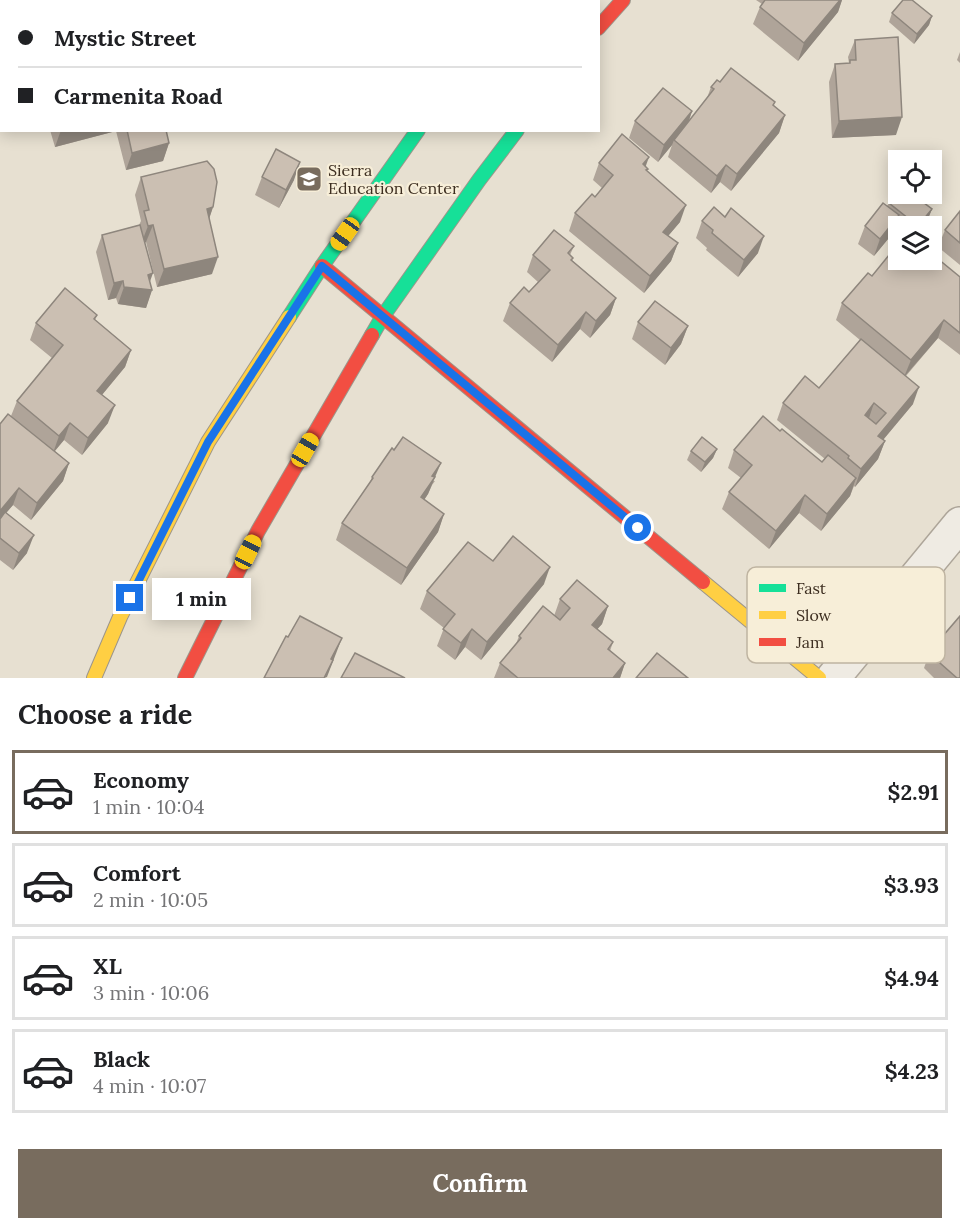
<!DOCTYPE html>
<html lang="en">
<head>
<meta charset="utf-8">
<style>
  :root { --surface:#fff; --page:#f2f2f2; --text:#202124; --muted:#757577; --line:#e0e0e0; --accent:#786c5e }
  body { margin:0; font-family:Lora,serif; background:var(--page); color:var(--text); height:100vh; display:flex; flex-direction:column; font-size:22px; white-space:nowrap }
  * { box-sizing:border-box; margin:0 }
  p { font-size:20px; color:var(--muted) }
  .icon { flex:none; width:33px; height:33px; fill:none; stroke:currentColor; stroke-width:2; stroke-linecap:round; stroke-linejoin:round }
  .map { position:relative; height:678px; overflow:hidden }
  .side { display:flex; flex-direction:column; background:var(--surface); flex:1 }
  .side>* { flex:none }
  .banner { position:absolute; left:0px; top:0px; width:600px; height:132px; box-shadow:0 3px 15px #0003; display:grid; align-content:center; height:132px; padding:0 18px; background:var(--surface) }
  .tools { position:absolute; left:888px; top:150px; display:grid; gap:12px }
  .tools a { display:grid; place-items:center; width:54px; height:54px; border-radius:0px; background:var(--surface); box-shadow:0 3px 15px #0003; font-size:30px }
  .end { position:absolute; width:27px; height:27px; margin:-14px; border:8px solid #1a73e8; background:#fff; box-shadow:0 0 0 3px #fff }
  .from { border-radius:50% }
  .bubble { position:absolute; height:42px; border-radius:0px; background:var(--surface); box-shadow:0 3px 15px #0003; font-size:20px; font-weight:800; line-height:42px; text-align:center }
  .car { position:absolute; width:18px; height:36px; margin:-18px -9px; border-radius:8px; box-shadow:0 0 4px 2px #0007; background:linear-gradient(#f5c518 24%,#345 0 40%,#f5c518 0 76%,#345 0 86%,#f5c518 0) }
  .banner b { display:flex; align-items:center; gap:21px; height:57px; font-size:22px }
  .banner b+b { border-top:2px solid var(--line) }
  .banner i { width:15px; height:15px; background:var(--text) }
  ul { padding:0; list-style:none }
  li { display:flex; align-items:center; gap:18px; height:84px; margin:0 12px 9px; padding:0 6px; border:3px solid var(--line); border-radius:0px }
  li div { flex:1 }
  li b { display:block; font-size:22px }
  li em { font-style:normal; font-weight:800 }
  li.active { border-color:var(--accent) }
  li>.icon { width:54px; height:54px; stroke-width:1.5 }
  h2 { padding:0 18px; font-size:27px; line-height:72px }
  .cta { display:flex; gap:12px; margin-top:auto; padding:12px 18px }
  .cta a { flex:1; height:69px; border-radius:0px; background:var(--accent); color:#fff; font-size:24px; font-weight:800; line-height:69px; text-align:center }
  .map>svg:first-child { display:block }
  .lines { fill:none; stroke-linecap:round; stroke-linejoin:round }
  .street-casing { stroke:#ada599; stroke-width:36 }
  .fast-casing { stroke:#9c958a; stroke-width:16 }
  .slow-casing { stroke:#9c958a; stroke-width:16 }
  .jam-casing { stroke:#9c958a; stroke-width:16 }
  .street { stroke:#efebe3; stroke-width:33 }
  .fast { stroke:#16e098; stroke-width:14 }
  .slow { stroke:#ffcf43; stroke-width:14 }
  .jam { stroke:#f24e42; stroke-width:14 }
  .wall { fill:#afa499 }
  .shaded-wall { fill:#8e867d }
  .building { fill:#cbbfb2; stroke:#8e867d; stroke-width:1.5; fill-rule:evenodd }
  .route { stroke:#1a73e8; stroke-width:8 }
  .labels { text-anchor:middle; stroke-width:4.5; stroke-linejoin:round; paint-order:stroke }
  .poi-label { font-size:16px; fill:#3d2e20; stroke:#f7eed8; text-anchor:start }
  .key { fill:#f7eed8; stroke:#bfb4a1; stroke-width:1.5 }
  .key-label { font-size:16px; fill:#3d2e20 }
</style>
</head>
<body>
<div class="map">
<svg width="960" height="678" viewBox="0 0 960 678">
  <rect width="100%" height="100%" fill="#e7e0d1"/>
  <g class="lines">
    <defs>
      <path id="street" d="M833,678L960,524"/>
      <g id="fast">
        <path d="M289,317L322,266L418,130"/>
        <path d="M372,335L383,316L479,180L517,130"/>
      </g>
      <g id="slow">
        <path d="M520,2L521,0"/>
        <path d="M703,582L819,678"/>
        <path d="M94,678L120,617L208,442L289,317"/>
      </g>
      <g id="jam">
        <path d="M598,28L623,0"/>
        <path d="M322,266L703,582"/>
        <path d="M185,678L258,531L372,335"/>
      </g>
    </defs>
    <use href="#street" class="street-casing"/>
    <use href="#fast" class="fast-casing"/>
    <use href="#slow" class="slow-casing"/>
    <use href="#jam" class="jam-casing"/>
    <use href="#street" class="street"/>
    <use href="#fast" class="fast"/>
    <use href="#slow" class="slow"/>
    <use href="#jam" class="jam"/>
  </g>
  <g class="wall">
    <path d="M756,0H842L838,12L798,61L753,24L760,7L762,4Z"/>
    <path d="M892,13L932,16L929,25L914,44L889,22Z"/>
    <path d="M855,40L896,135L832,138L829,82L835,64L849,63L848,57Z"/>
    <path d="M960,52V63L957,60Z"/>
    <path d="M720,82L773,106L785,115L779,133L731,191L720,182L711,193L668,157L672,145L658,162L629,138L635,121L692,111L689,121L707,98L711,87Z"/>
    <path d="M50,130H166L169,143L163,161L126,170L116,131L55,147Z"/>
    <path d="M599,163L646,167L647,171L680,222L668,236L678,243L671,261L644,293L569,231L575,213L595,197L602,188L593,180Z"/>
    <path d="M141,177L213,207L209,219L212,274L157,287L146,242L145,243L150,282L152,290L146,308L118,304L116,298L108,300L96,252L102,235L139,225L141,221L135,195Z"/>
    <path d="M262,177L294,180L279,208L255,195Z"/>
    <path d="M889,203L932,209L925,226H898V233L894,230L893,233L874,256L858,244L865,226L887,206Z"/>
    <path d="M960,211V265L938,247L945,230Z"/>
    <path d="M702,221L758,253L738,277L706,250L707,248L696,238Z"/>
    <path d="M574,246L570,255L573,258L572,260L616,298L610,315L590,338L580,329L552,362L503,321L510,303L529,292L538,282L527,272L533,255Z"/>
    <path d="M898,260L960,277V355L938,338L906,376L913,404L883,440L885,441L878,459L855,487L854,486L850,496L821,531L799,513L769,549L722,509L729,492L741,478L728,468L734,450L780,431L822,462L825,459L777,420L783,403L819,388L860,340L836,320L842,303L872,276Z"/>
    <path d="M97,315L95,320L131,350L125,367L102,395L108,423L82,455L64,440L55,451L69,463L63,481L31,520L13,505L6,513L27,553L13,570L0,560V424L11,416L17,401L52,358L30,340L36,323Z"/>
    <path d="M638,322L688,326L681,344L665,365L632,339Z"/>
    <path d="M717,449L713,458L701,472L687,460L691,451Z"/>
    <path d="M372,477L435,481L432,485L428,494L424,500L444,514L438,532L401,585L336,540L342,523L369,485Z"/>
    <path d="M493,561L544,584L481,660L465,647L455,660L437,646L444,628L420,609L427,591Z"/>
    <path d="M560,599L608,606L602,624L597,629L613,642L610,651L625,663L620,678H494L500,663L516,644L519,636L554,616Z"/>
    <path d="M930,651L960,678H934L924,668Z"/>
  </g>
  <g class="shaded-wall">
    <path d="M840,0H842L838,12L798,61L804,43Z"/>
    <path d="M932,16L929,25L914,44L917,34Z"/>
    <path d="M692,111L686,129L674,140L672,145L658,162L664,145Z"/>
    <path d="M785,115L779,133L731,191L737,174Z"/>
    <path d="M902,117L896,135L832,138L839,121Z"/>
    <path d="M61,130H117L116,131L55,147Z"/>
    <path d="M169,143L163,161L126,170L132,153Z"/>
    <path d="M649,157L643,174V164Z"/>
    <path d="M300,162L294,180L279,208L286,190Z"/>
    <path d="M726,165L720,182L711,193L717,176Z"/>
    <path d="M686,205L680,222L657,249L663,232Z"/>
    <path d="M213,207L207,225V209Z"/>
    <path d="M932,209L925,226H917Z"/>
    <path d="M899,215L893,233L874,256L880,239Z"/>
    <path d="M153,225L146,242L141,244L148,226Z"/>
    <path d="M764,236L758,253L738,277L744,260Z"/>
    <path d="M678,243L671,261L644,293L650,276Z"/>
    <path d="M218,257L212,274L157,287L164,269Z"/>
    <path d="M153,273L147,290H152L146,308L118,304L124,287L148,275Z"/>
    <path d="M123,281L116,298L108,300L114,283Z"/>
    <path d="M616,298L610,315L590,338L596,321Z"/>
    <path d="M586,312L580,329L552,362L558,345Z"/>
    <path d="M944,320L938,338L904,377L911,360Z"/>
    <path d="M688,326L681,344L665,365L671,348Z"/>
    <path d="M131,350L125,367L91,408L97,391Z"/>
    <path d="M919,387L913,404L872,453L878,436Z"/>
    <path d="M874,403L868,421L865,415Z"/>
    <path d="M115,405L108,423L82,455L88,438Z"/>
    <path d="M70,423L64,440L53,453L59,436Z"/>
    <path d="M885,441L878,459L855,487L861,469Z"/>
    <path d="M717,449L713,458L701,472L705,462Z"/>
    <path d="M69,463L63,481L31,520L37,503Z"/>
    <path d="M441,463L428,494L414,515L421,497L432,476Z"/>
    <path d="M856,478L850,496L821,531L827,514Z"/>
    <path d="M19,488L13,505L0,520V511Z"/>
    <path d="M805,495L799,513L769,549L776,531Z"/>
    <path d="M444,514L438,532L401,585L407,568Z"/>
    <path d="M34,535L27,553L13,570L19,553Z"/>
    <path d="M550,567L544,584L481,660L487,642Z"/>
    <path d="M608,606L602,624L586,642L592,625Z"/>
    <path d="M472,629L465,647L455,660L461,643Z"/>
    <path d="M342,638L327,677L324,678L331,659Z"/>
    <path d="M625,663L620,678H613Z"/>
  </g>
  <g class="building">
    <path d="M0,0H92L91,2H2V41L0,43Z"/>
    <path d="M765,0H840L804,43L760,7Z"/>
    <path d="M903,0H912L932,16L917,34L892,13Z"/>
    <path d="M898,37L902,117L839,121L835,64L850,63V60H856L855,40Z"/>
    <path d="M731,68L775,102L773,105L785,115L737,174L726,165L717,176L674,140L714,89L711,87L717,80L720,82Z"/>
    <path d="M663,88L692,111L664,145L635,121Z"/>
    <path d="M127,130H166L169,143L132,153Z"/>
    <path d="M622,134L649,157L643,164L648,169L646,170L686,205L663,232L678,243L650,276L575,213L592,194L595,197L613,175L599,163Z"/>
    <path d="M276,149L300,162L286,190L262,177Z"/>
    <path d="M207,161L214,169L217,182L213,207L207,209L218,257L164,269L153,225L148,226L144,211L149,210L141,177Z"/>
    <path d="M898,191V194H912L932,209L918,226L889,203Z"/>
    <path d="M883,203L899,215L880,239L865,226Z"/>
    <path d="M714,207L725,217L731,208L764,236L744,260L712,233L713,230L702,221Z"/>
    <path d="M960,211V243L945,230Z"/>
    <path d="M140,225L153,273L148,275L152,290L124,287L123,281L114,283L102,235Z"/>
    <path d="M554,230L574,246L568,253L573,258L571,260L616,298L596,321L586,312L558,345L510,303L524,287L529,292L550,270L533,255Z"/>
    <path d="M898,244V260H932V254L960,277V333L944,320L911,360L842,303L868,273L872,276Z"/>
    <path d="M65,288L97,315L94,319L131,350L97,391L115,405L88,438L70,423L59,436L17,401L63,345L36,323Z"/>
    <path d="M655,301L688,326L671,348L638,322Z"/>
    <path d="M861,339L919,387L878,436L885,441L861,469L848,458L849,456L783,403L805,376L819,388ZM874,403L886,413L876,424L865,415Z"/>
    <path d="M8,414L69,463L37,503L19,488L0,511V424Z"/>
    <path d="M763,416L780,431L782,429L822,462L828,455L856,478L827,514L805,495L776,531L729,492L752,465L734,450Z"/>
    <path d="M403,437L441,463L432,476L435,477L421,497L444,514L407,568L342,523L373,478L372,477L392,448L394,450Z"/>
    <path d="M702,437L717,449L705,462L691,451Z"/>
    <path d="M5,512L34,535L19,553L0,538V519Z"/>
    <path d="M513,536L550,567L487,642L472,629L461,643L443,629L455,614L427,591L468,542L493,561Z"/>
    <path d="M577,580L608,606L592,625L613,642L608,649L625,663L613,678H518L500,663L521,638L519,636L543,606L560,620L570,608L560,599Z"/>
    <path d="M300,616L342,638L331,659L333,660L324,678H264L286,636L288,637Z"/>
    <path d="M960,616V678H957L940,663L941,661L930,651Z"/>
    <path d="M355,653L405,678H341Z"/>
    <path d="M657,653L688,678H636Z"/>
  </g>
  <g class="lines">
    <path class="route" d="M130,598L208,442L322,266L638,528"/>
  </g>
  <defs>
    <symbol id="school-square" viewBox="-11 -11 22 22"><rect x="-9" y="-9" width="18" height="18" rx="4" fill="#786c5e" stroke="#f7eed8"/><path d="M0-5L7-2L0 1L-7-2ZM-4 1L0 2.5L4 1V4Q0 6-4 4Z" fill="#fff"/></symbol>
  </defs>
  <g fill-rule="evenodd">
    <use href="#school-square" x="294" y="164" width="30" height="30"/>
  </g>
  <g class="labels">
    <g class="poi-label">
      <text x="328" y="176">Sierra<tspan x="328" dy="18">Education Center</tspan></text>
    </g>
  </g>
  <rect x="747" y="567" width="198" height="96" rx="9" class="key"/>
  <rect x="759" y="584" width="27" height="8" fill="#16e098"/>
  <rect x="759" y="611" width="27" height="8" fill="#ffcf43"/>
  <rect x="759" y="638" width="27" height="8" fill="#f24e42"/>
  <g class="key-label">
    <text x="796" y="594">Fast</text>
    <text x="796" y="621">Slow</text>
    <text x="796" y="648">Jam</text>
  </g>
</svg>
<div class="tools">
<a><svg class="icon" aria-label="locate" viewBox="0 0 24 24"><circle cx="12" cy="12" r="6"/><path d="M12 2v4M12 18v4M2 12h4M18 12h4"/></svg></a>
<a><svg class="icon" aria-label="layers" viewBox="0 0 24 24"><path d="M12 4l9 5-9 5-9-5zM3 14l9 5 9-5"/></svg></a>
</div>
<i class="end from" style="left:638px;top:528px"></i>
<i class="end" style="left:130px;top:598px"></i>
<div class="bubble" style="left:152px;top:578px;width:99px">1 min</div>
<i class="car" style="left:345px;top:234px;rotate:215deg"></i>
<i class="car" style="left:305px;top:450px;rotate:30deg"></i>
<i class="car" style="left:248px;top:552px;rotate:26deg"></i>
<div class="banner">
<b><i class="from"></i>Mystic Street</b>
<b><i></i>Carmenita Road</b>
</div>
</div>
<section class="side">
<h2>Choose a ride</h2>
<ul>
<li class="active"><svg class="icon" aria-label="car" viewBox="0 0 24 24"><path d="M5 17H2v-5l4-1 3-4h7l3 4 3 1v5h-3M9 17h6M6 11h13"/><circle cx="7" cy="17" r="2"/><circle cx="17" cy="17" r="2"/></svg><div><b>Economy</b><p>1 min · 10:04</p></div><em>$2.91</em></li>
<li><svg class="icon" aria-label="car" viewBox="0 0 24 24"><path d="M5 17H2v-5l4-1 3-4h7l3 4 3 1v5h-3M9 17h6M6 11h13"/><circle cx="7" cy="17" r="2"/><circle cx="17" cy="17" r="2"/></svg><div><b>Comfort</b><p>2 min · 10:05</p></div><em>$3.93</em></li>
<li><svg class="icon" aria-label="car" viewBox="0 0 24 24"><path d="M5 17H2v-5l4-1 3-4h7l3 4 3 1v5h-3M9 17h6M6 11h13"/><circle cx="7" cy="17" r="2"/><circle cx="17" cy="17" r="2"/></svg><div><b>XL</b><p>3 min · 10:06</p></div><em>$4.94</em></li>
<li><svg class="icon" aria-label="car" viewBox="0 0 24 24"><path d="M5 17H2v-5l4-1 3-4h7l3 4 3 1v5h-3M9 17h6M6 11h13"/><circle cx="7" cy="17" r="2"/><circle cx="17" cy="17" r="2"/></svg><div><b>Black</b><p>4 min · 10:07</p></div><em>$4.23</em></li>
</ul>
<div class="cta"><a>Confirm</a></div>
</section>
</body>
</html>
